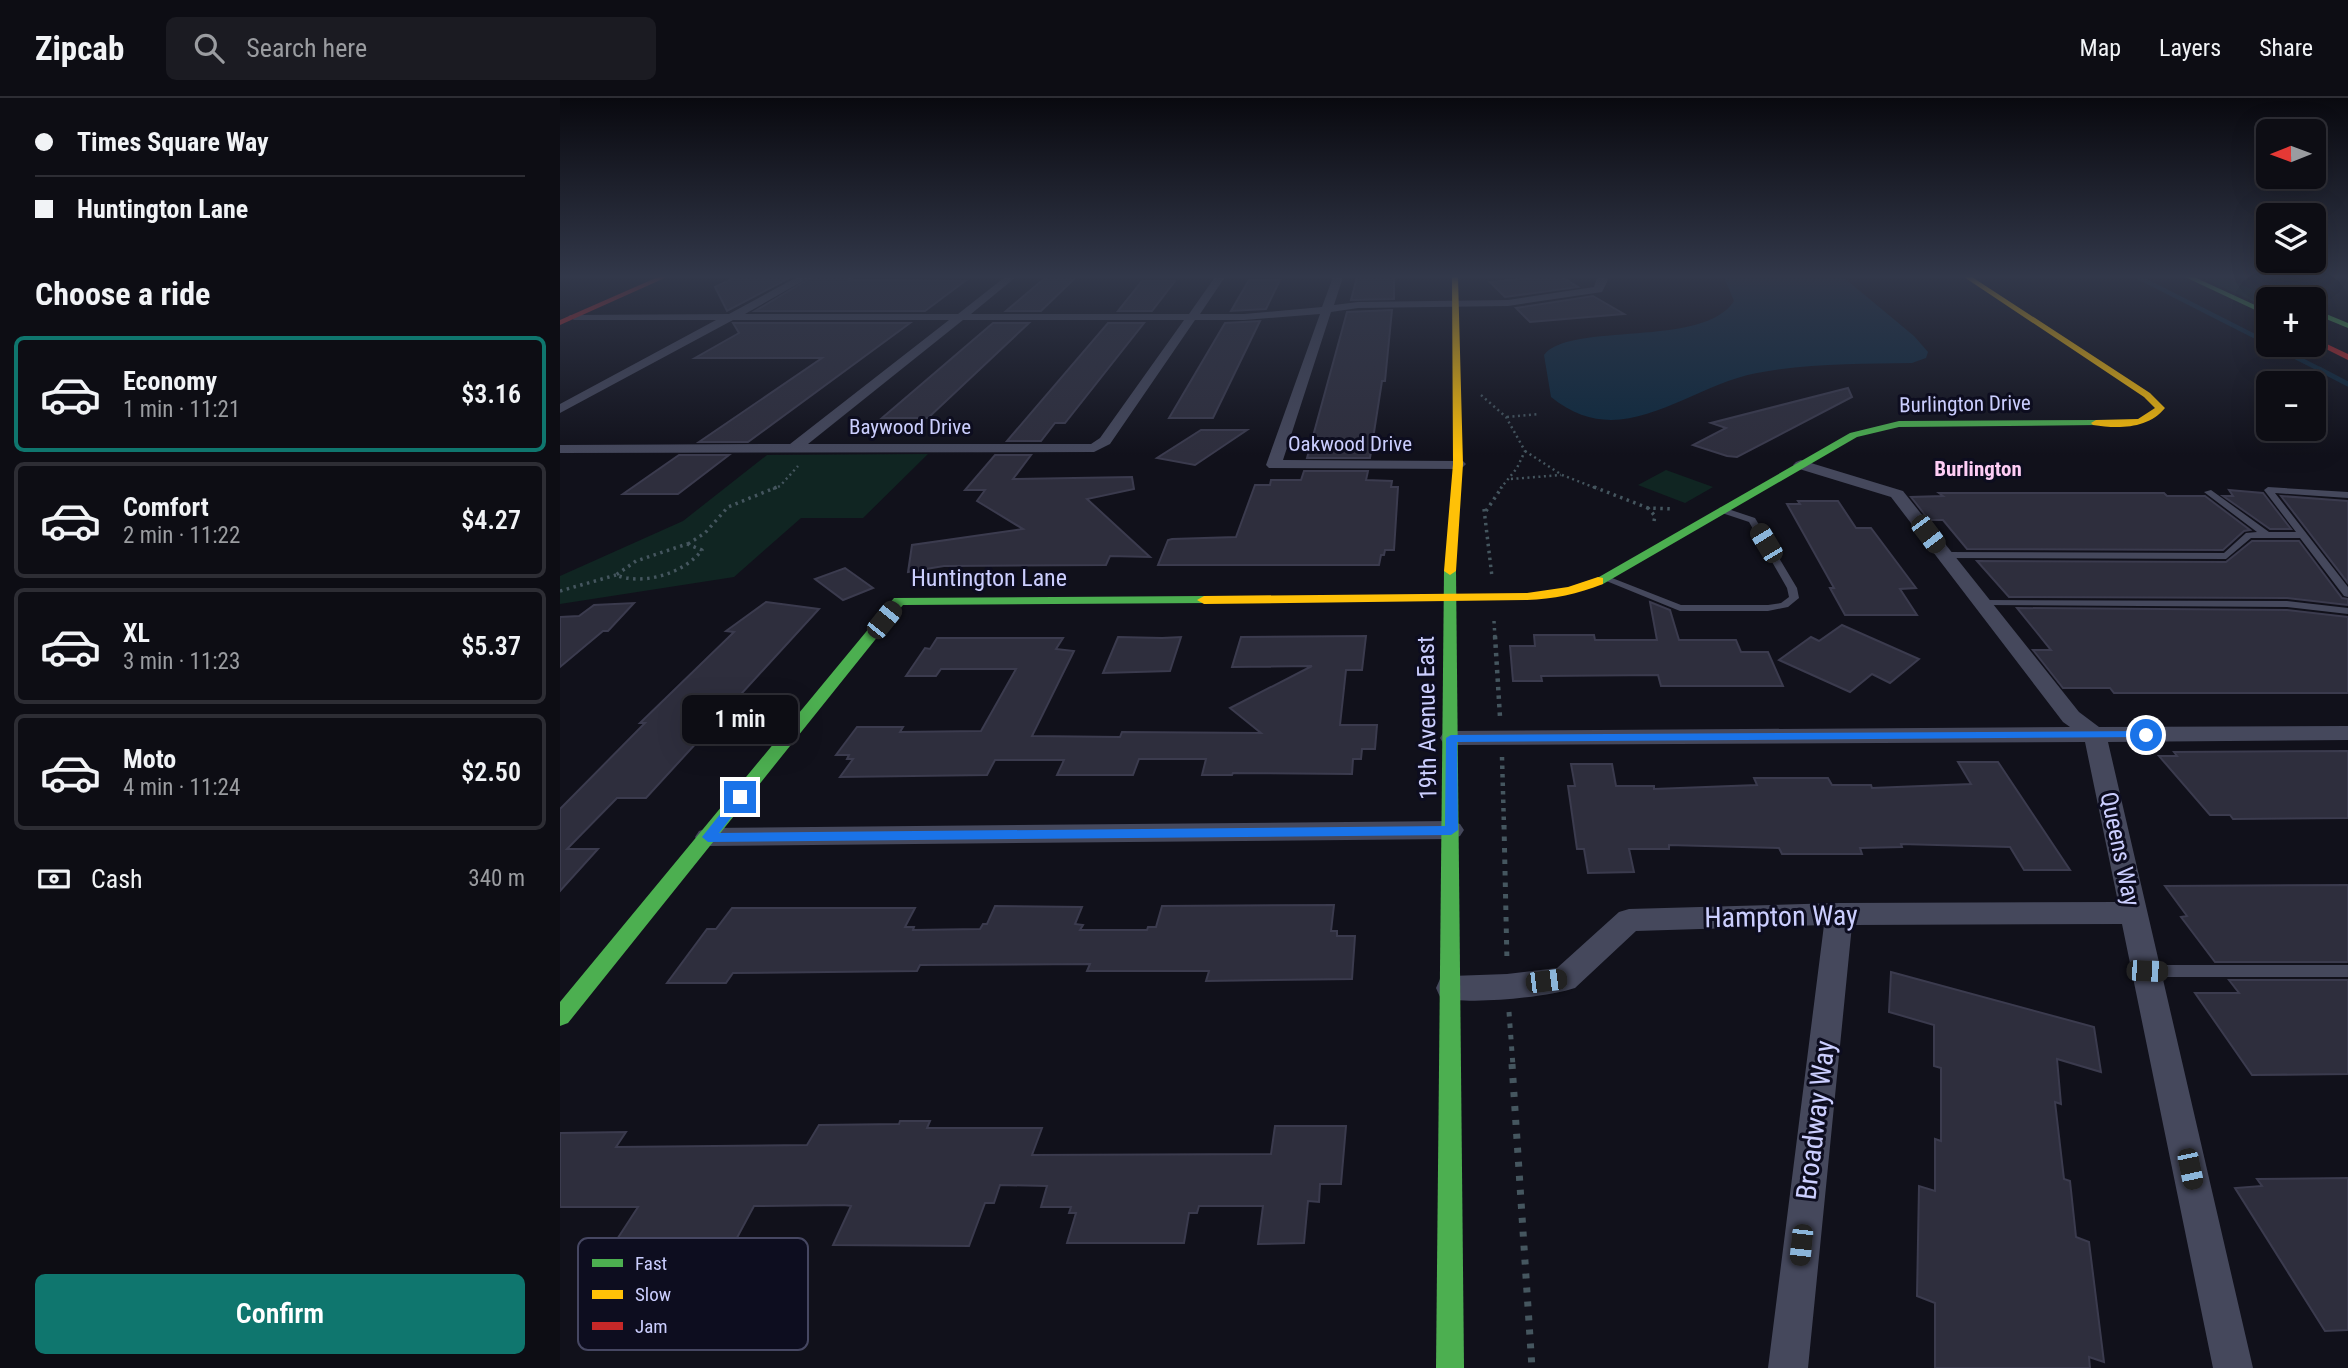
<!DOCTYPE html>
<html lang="en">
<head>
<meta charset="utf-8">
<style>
  :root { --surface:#0d0d14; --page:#1b1b22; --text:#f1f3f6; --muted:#9a9ca0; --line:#2d2d34; --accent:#0f766e }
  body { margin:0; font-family:"Roboto Condensed",sans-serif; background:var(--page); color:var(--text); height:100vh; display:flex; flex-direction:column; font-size:26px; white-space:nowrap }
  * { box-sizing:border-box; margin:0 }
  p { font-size:23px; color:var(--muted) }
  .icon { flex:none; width:38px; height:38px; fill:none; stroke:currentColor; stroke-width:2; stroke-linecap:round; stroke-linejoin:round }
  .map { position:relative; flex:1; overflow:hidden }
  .drawer { display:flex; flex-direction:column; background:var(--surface); width:560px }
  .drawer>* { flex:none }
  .hud { display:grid; align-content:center; height:154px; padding:0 35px; background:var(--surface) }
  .needle { width:46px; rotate:269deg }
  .buttons { position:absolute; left:1696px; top:21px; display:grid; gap:14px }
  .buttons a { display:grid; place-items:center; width:70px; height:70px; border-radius:10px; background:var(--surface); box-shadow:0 7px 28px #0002,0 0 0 2px var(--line); font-size:35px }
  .end { position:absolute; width:32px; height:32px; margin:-16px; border:9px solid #1a73e8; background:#fff; box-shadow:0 0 0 4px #fff }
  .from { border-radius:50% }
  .bubble { position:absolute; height:49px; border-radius:10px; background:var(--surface); box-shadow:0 7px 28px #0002,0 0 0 2px var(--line); font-size:23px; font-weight:600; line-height:49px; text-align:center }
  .car { position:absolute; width:21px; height:42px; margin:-21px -10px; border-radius:9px; box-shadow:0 0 5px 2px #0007; background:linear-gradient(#222 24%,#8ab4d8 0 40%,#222 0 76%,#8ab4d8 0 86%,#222 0) }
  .hud b { display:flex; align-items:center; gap:24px; height:66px; font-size:26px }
  .hud b+b { border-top:2px solid var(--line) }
  .hud i { width:18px; height:18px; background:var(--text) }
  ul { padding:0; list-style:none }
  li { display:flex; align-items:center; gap:21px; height:116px; margin:0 14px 10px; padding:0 21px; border:4px solid var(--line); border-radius:10px }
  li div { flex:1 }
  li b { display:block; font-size:26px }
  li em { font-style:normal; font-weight:600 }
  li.on { border-color:var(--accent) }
  li>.icon { width:63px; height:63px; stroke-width:1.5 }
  h2 { padding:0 35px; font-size:32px; line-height:84px }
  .pay { display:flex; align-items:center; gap:18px; height:77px; padding:0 35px; font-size:26px }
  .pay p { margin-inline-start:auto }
  .button { display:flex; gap:14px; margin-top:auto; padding:14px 35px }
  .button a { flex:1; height:80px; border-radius:10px; background:var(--accent); color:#fff; font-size:28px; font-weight:600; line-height:80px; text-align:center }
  header { display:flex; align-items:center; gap:42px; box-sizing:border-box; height:98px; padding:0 35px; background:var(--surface); border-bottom:2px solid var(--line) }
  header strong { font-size:33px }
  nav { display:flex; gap:38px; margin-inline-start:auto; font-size:24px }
  .search { width:490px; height:63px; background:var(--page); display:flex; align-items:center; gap:18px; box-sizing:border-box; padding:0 24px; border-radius:10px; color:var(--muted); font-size:26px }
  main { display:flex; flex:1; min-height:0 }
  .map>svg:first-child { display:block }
  .green { fill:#102522 }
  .water { fill:#0d293e }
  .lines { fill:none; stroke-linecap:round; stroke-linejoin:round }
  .stream-far1 { stroke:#0d293e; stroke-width:4.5 }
  .stream { stroke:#0d293e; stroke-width:5 }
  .building { fill:#2e2e3d; stroke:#3b3b4e; stroke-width:2 }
  .path-far4 { stroke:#45565f; stroke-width:2.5; stroke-dasharray:2 3.5; stroke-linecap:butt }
  .path-far3 { stroke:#45565f; stroke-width:3.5; stroke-dasharray:2.5 4.5; stroke-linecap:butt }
  .path-far2 { stroke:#45565f; stroke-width:4.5; stroke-dasharray:3.5 5; stroke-linecap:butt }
  .path-far1 { stroke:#45565f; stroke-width:5; stroke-dasharray:4.5 7; stroke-linecap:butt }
  .path { stroke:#45565f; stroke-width:7; stroke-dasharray:5 9; stroke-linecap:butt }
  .lane { fill:#45485c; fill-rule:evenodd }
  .street { fill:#45485c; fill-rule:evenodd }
  .fast { fill:#4caf50; fill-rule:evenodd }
  .slow { fill:#ffc107; fill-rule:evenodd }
  .jam { fill:#c62828; fill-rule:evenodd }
  .route { fill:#1a73e8 }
  .labels { text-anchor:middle; stroke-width:6; stroke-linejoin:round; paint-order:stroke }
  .far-street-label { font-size:21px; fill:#cbcefe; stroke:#0d0d1f }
  .far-neighbourhood-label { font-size:21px; font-weight:bold; fill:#fecdf5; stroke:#0d0d1f }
  .street-label { font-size:24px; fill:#cbcefe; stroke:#0d0d1f }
  .near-street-label { font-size:28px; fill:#cbcefe; stroke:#0d0d1f }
  .key { fill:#0d0d1f; stroke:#464762; stroke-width:2 }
  .key-label { font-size:19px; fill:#cbcefe }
</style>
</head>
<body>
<header>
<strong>Zipcab</strong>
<div class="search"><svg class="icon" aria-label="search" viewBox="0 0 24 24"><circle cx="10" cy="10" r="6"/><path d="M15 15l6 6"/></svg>Search here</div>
<nav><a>Map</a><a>Layers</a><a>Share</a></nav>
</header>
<main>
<section class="drawer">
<div class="hud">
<b><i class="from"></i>Times Square Way</b>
<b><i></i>Huntington Lane</b>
</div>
<h2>Choose a ride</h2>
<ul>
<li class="on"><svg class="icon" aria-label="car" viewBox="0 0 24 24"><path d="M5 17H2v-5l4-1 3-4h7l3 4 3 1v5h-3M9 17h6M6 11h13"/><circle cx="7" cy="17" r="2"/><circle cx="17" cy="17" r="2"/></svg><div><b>Economy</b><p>1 min · 11:21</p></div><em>$3.16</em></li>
<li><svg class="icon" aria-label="car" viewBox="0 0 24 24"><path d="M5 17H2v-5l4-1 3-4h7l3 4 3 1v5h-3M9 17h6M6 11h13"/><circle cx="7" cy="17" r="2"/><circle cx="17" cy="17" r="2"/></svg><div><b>Comfort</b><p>2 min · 11:22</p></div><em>$4.27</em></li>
<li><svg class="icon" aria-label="car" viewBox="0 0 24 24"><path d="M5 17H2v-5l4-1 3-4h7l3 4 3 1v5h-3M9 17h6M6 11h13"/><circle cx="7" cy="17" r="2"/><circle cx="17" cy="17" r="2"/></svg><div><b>XL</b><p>3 min · 11:23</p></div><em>$5.37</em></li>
<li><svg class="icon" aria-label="car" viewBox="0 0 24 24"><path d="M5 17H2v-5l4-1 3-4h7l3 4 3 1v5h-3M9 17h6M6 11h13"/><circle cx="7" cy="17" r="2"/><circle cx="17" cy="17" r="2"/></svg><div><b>Moto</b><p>4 min · 11:24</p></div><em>$2.50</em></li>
</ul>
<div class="pay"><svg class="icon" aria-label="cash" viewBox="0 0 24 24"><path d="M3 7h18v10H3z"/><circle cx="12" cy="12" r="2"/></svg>Cash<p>340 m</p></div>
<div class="button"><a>Confirm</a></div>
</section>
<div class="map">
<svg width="1788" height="1270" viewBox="0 0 1788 1270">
  <rect width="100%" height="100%" fill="#11111b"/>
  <g class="green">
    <path d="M1640,179H1664L1714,201H1708V210Z"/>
    <path d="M368,356L303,420H241L174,479L0,506V478L123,423L207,357Z"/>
    <path d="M1106,372L1153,389L1125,405L1078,387Z"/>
  </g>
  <path class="water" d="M1164,179H1283L1354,238L1368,254L1366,260L1352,265C1301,266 1248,265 1197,275C1126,288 1062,357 991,299L984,257C1010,223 1143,251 1174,203Z"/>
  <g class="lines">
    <g class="stream-far1">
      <path d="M1578,179L1708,245"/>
      <path d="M1712,247L1763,273"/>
    </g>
    <path class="stream" d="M1759,271L1788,286"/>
  </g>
  <g class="building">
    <path d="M176,179H231L167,213L155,189Z"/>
    <path d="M252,179H294L288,182L405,183L365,213H195Z"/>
    <path d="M486,179H516L481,213H446Z"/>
    <path d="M797,179H834V201L791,202Z"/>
    <path d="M980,179H1002L1018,189L945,199L930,184Z"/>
    <path d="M689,182H720L706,211L671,213Z"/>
    <path d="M582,183H615L592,213H558Z"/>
    <path d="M1033,198L1064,216L970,224L956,210Z"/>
    <path d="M832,212L825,283H822L810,360H747L787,214Z"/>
    <path d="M700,223L653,320H609L665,225Z"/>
    <path d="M173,225H350L188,344H139L262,260H135L179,235Z"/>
    <path d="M433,225H469L368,320H322Z"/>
    <path d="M548,225H584L505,325H495L481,343H447Z"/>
    <path d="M1288,290L1292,299L1177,359L1167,358L1133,347L1166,330L1151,325Z"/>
    <path d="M641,332H687L635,367L597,360Z"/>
    <path d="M119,357H169L118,396H63Z"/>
    <path d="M435,357H471L453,381L572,379L574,391L527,401L590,459L550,458L546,467L384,468L348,474L352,447L463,431L417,403L425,392H405Z"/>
    <path d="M744,373H808L806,382L832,383L831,389H838L834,452H825L824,457H821L819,467H598L608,442L612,441L676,439L695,387H710L711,382H741Z"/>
    <path d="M1669,392L1703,395L1731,431H1710L1663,398H1673Z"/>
    <path d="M1379,395H1604L1607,398H1645L1690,432L1684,433L1663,452L1407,451L1383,422H1369L1351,399L1383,398Z"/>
    <path d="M1721,398L1788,403V485Z"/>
    <path d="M1238,403H1278L1296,430H1311L1356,490L1340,491L1357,517H1285L1270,490H1274L1227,406H1240Z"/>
    <path d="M1692,443H1739L1782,500L1788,501V507L1727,500L1449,499L1417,463L1666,464Z"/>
    <path d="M285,470L313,490L283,502L255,481Z"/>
    <path d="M206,504L259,511L86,700H57L7,751H38L0,793V711L85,625H80L174,534L166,533Z"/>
    <path d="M1090,504L1110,512L1119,542H1176L1181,554H1208L1223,588H1101L1098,577L981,578L982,583H953L950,548H975L974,537H1034L1035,542H1097Z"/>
    <path d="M74,505L48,533H43L0,569V519L19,518L34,507Z"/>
    <path d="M1457,510L1727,512L1788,519V595H1554L1550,590H1503L1473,552H1491Z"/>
    <path d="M1282,527L1359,561L1330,585L1312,576L1290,594L1219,562L1251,539L1259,543Z"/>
    <path d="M806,538L802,572H786L780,627H817L815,651H802L801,661H793L792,676L673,675L672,677H642L646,661H579L573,677H497L504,662H435L427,677L280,679L293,661H287L289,657H276L297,629H343L340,634L421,633L456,571H381L376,578H346L365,550L370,551L377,540H503L496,551L514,553L472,638L560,639L562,634L701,635L670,610L752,568L672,569L681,539Z"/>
    <path d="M558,539L602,540L621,539L610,573L543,575Z"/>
    <path d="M1788,653V720L1673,721L1670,717H1650L1599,658H1617L1614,654Z"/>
    <path d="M1398,664H1438L1510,772H1464L1450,749L1341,746L1342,749L1300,750L1302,756H1222L1219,750L1109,747V751H1069L1074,774L1028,775L1024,751H1017L1008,688H1015L1011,666H1052L1056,688H1094V691L1197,687L1194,680H1268L1272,687H1311L1312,690L1411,686Z"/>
    <path d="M1788,787V864H1655L1621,819L1627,818L1605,788Z"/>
    <path d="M774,807L771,833H777V838H795L792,881L646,883L649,873H527L530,866L360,867L357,873L173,875L166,885H107L147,831H156L172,810H355L345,829H354L353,832L420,831L423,826H427L435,808L522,809L515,826L523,827L520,832H587L588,829H596L602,808Z"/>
    <path d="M1331,874L1534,929L1541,974L1497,961L1501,1006L1495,1004L1504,1081L1510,1083L1516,1139L1529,1144L1544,1264L1529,1259L1530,1270H1375V1205L1357,1198L1359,1088L1375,1093V1041L1381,1043V970L1374,968V927L1329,914Z"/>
    <path d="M1669,882H1788V976L1692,977L1635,895H1679Z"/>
    <path d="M340,1023H370L367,1030H482L472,1057L711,1056L715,1028H786L781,1086H760L759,1104L748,1103L744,1145L698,1146L703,1108H639L637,1115H629L624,1145H507L516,1115H509L511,1109H481L487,1088L440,1087L434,1105H425L409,1148L273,1147L291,1108L284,1107L194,1108L171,1151L52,1149L78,1109H0V1035L66,1034L56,1049L247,1047L259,1027L339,1026Z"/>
    <path d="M1788,1080V1232L1765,1233L1675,1090L1702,1088L1697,1081Z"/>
  </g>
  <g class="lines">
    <g class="path-far4">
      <path d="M921,297L946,319L965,353L957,370L940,391"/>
      <path d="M947,319L979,316"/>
      <path d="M965,353L1002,377L1038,391"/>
      <path d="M951,381L1001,377"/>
      <path d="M213,391L220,388L238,368"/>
    </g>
    <g class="path-far3">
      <path d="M1034,389L1088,410"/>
      <path d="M924,411L932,479"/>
      <path d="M926,413L942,389"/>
      <path d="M1094,423L1095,418L1088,410L1113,411"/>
      <path d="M127,446L142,452C125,475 83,488 56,477L76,463Z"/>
      <path d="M128,446L145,435L168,409L217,389"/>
      <path d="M0,493L56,477"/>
      <path d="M934,523L935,540"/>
    </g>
    <g class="path-far2">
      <path d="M935,538L940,619"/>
      <path d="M942,659L944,729"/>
    </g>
    <g class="path-far1">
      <path d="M944,727L947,864"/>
      <path d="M949,914L953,968"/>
    </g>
    <path class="path" d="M952,966L972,1270"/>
    <g class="lane">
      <path d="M1708,389L1788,394V400L1715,395L1788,489V499L1784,498L1740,440H1691L1666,461L1384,460L1379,457L1384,454L1664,455L1686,435L1697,434L1644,394L1651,392L1709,434H1736L1704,392Z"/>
      <path d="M1162,409L1195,420L1237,490L1239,500L1228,509L1208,513H1120L1039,480L1044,477L1047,478L1121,507H1208L1221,505L1229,499L1227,490L1189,424L1159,414V410Z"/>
      <path d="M1422,502L1727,503L1788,510V516L1727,509L1418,507V503Z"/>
      <path d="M1587,867H1788V879H1587L1581,878L1579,873L1581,868Z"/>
    </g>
    <g class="street">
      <path d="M237,179H250L185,216H398L445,179H456L411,216H629L655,179H665L640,216H684L762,209L773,179H783L774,207L798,204L948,202L1034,189L1037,179H1047L1048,182L1042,194L948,208L798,210L771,214L723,362L903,363L906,366L903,369L898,371L709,370L706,367L760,216L684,222H635L550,346L534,354L0,355V347L230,346L389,222H173L0,315V306L156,222H14L8,219L10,217L169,216ZM403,222H624L540,340L531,346H248Z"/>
      <path d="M1241,362L1343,393L1519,614L1539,629L1788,628V642L1548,644L1693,1270H1653L1562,826L1292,827L1248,1270H1208L1264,827L1076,833L1015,890C988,899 907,908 880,899L876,890L880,881L891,878L947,876L997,870L1059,814L1069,811L1279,805L1558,804L1525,644L891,647L883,645L880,640L883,635L891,633L1510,629L1503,624L1331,399L1236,370L1233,367L1236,364Z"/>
      <path d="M891,723L900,726L904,732L900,738L891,741L148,748L139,745L135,739L139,733L148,730Z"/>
    </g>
    <g class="fast">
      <path d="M1625,179H1634L1708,213V218Z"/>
      <path d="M1754,211L1788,225V230L1754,216Z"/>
      <path d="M1536,322L1541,325L1539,327L1339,329L1297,339L1043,486L1038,487L1032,483L1290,335L1339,323Z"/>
      <path d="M890,469L896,473L904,1270H876L884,473Z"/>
      <path d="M644,498L651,502L649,505L343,507L8,925L0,928V904L334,500Z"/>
    </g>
    <g class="slow">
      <path d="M892,179H898L903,366L896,473L890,477L884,473L893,366Z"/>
      <path d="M1404,179H1412L1590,295L1605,310C1588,331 1558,331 1533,327L1531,325L1536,322L1578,321L1595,310L1584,299Z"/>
      <path d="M1038,479L1043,480V486C1018,496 993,501 967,502L644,506L637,502L644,498L967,495L1008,489Z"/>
    </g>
    <g class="jam">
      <path d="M98,179H107L0,227V222Z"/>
      <path d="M1754,240L1788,256V262L1754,245Z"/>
    </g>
  </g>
  <linearGradient id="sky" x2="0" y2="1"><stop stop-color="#09090f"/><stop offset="0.5" stop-color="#32384a"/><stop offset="1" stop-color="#32384a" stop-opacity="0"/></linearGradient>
  <rect width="1788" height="357" fill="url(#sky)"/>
  <path class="route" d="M1586,633L1592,637L1590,639L897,644L898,732L891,737L148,744L142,739L176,696L180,695L187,699L159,735L885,728L886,640L891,637Z"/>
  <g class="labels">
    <g class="far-street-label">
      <text transform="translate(1405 306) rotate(-1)" y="7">Burlington Drive</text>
      <text x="350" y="336">Baywood Drive</text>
      <text x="790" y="353">Oakwood Drive</text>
    </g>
    <g class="far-neighbourhood-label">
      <text x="1418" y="378">Burlington</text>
    </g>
    <g class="street-label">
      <text x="429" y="488">Huntington Lane</text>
      <text transform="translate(867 620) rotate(-91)" y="8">19th Avenue East</text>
      <text transform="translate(1560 751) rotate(78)" y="8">Queens Way</text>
    </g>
    <g class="near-street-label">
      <text transform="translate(1221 818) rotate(-1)" y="10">Hampton Way</text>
      <text transform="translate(1255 1022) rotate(-83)" y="10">Broadway Way</text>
    </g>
  </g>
  <rect x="18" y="1140" width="230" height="112" rx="10" class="key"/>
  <rect x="32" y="1161" width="31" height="8" fill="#4caf50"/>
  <rect x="32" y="1192" width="31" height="9" fill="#ffc107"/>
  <rect x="32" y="1224" width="31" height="8" fill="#c62828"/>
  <g class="key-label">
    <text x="75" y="1172">Fast</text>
    <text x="75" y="1203">Slow</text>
    <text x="75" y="1235">Jam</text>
  </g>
</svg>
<div class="buttons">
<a><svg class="needle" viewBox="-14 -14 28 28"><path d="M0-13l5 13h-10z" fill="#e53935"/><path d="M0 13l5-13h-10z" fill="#9a9ca0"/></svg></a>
<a><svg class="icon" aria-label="layers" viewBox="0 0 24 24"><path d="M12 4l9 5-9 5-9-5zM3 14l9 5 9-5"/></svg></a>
<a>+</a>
<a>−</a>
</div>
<i class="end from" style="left:1586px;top:637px"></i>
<i class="end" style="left:180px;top:699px"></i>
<div class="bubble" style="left:122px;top:597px;width:116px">1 min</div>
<i class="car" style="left:1368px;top:436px;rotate:143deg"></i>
<i class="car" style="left:1206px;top:445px;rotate:329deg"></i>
<i class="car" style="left:324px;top:522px;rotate:39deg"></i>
<i class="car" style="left:1587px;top:873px;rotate:92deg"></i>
<i class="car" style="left:986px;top:883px;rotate:83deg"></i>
<i class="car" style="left:1630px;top:1071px;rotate:168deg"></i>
<i class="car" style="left:1241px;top:1147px;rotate:186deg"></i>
</div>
</main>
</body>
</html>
